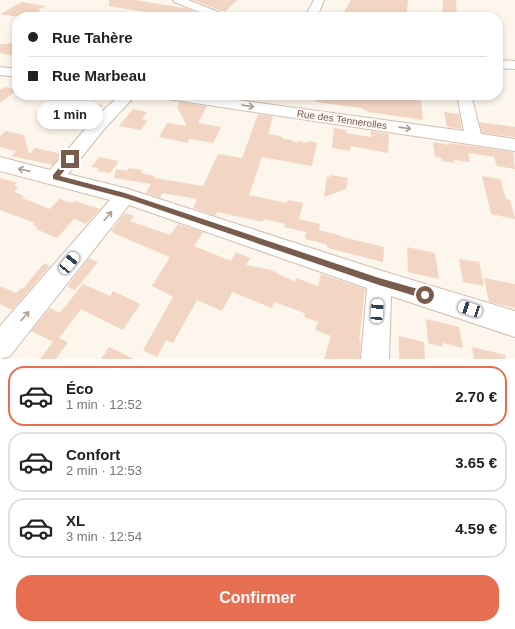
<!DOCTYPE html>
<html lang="fr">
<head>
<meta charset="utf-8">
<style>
  :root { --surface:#fff; --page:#f6f6f6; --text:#222; --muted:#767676; --line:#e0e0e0; --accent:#e76f51 }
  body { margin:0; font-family:Helvetica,sans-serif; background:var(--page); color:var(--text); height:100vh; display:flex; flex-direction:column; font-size:15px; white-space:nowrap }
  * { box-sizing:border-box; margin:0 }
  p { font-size:13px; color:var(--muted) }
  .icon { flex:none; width:22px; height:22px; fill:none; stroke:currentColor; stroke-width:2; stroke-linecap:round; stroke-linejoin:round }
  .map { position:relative; height:359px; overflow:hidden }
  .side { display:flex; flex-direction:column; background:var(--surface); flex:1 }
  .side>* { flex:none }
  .hud { position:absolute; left:12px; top:12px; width:491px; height:88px; border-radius:16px; box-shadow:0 2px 6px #0003; display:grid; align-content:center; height:88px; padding:0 16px; background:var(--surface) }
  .end { position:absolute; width:18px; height:18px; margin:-9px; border:5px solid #7a5c4d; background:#fff; box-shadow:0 0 0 2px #fff }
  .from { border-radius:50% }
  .bubble { position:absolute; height:28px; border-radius:14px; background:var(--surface); box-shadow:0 2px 6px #0003; font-size:13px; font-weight:800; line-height:28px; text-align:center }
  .car { position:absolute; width:12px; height:24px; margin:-12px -6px; border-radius:5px; box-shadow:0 0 3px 1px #0007; background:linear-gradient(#fff 24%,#345 0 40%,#fff 0 76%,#345 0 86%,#fff 0) }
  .hud b { display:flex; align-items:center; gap:14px; height:38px; font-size:15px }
  .hud b+b { border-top:1px solid var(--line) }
  .hud i { width:10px; height:10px; background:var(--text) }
  ul { padding:7px 0 0; list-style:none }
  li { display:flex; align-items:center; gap:12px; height:60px; margin:0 8px 6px; padding:0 8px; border:2px solid var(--line); border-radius:16px }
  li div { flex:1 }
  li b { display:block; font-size:15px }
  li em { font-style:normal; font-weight:800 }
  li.on { border-color:var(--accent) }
  li>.icon { width:36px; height:36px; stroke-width:1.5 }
  .action { display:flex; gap:8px; margin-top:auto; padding:8px 16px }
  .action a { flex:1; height:46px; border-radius:16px; background:var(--accent); color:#fff; font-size:16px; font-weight:800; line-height:46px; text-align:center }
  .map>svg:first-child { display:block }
  .building { fill:#f3d5c3 }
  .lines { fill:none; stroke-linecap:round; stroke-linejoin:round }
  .minor-casing { stroke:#d1beb0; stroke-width:2 }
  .minor { fill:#fff; fill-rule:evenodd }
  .oneway { stroke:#af9d94 }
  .route { fill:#7a5c4d }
  .labels { text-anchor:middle; stroke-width:3.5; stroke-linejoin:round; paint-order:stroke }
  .street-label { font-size:10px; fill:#7a5c4d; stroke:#fffaf3 }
</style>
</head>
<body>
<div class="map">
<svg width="515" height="359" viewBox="0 0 515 359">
  <rect width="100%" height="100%" fill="#fdf6ec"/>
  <g class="building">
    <path d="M109,0H134L184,8L205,16L204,17H176L109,6Z"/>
    <path d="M192,0H237L225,12Z"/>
    <path d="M351,0H408L406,17H362L363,15L344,12Z"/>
    <path d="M443,0H456L457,17H442Z"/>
    <path d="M22,2L46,6L38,10L46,17H19L0,14Z"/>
    <path d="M17,43V57L0,53V44Z"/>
    <path d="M5,87L17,90L0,103V90Z"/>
    <path d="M317,95H366L378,98L388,96L413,98L414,100L421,101L423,120L369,112L361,108L316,102Z"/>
    <path d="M82,102L103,105L95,115L73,112Z"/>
    <path d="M180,102L207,106L198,123L221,127L213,143L189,139L188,143L159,137L167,123L187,126L177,107Z"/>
    <path d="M133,109L147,112L142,119L148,120L141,130L119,126Z"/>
    <path d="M444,112L459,114L462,129L447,127Z"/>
    <path d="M258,114L273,116L268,134L280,136L286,140L288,139L295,142L302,141L303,143L310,141L317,143L312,166L262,157L249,195L286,203L288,200L303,203L299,219L320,224L319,230L342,236V237L384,247L383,262L328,248L326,244L305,239L306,232L284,227L285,224L264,219L263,222L217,212L216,216L193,208L197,199L162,193L160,198L146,193L151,184L114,178L116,169L127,171L129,168L142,170L141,173L155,176L154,178L203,186L218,154L242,158Z"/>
    <path d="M479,122L515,127V137L482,133Z"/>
    <path d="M334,128L347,130L346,133L371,137V131L389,134L388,153L351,146L350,151L332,148Z"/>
    <path d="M6,131L24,135L29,154L35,148L62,154L53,165L11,156L16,151L0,147V136Z"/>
    <path d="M433,142L449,145V143L513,152L515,169L497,166L494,157L468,153L470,162L454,160L455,163L442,161L441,158L435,157Z"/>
    <path d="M99,157L119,161L110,173L97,171L99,168L91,167Z"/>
    <path d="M331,175L348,178L346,189L324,197L327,176L331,177Z"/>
    <path d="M482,176L500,179L506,199L510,200L515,219L491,214Z"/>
    <path d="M0,178L17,183L14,186L18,187L14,192L24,196L22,198L50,209L59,199L73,203L75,201L100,209L86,224L74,219L57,238L36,229L38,227L33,225L35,223L0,210Z"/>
    <path d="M125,213L134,216L130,221L170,235L178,224L203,232L194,246L231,261L236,252L250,258L246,265L271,270L295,282L296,278L318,286L321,274L365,289L359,341L361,342L360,359H324L331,336L315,330L318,322L304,317L305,314L302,312L274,302L272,308L232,292L222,311L197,300L173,343L166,340L157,357L143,350L173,297L152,286L170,257L113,233L114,232L111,231Z"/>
    <path d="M407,247L435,253L439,279L408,272Z"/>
    <path d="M89,258L98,262L75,290L67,287Z"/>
    <path d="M459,259L479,262L484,286L463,282Z"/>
    <path d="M44,263L50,266L12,310L0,304V286L16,293L21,288L23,289Z"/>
    <path d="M484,278L515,284V308L489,302Z"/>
    <path d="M83,284L110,296L113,291L140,304L123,330L81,309L59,338L68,342L56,359H40L53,342L31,331L50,308L60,313Z"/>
    <path d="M426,319L459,327L463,348L442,343V347L428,343Z"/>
    <path d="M399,336L424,342L425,359H399Z"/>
    <path d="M109,347L134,359H101Z"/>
    <path d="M472,347L506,355L505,359H474Z"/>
  </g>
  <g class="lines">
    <defs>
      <g id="minor">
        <path d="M173,0H188L226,15L228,17H212L174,2Z"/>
        <path d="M314,0H324L317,17H305Z"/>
        <path d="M498,60L515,61V69L498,68Z"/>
        <path d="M0,67L17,69V77L0,75Z"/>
        <path d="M120,95H136L105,128L68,174L125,188L379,270L515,311V337L391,296L389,359H361L367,288L129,205L10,356L0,359V326L110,200L0,171V157L50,170L93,120Z"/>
        <path d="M161,95H201L464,131L457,95H471L481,134L515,139V151L168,99L163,98Z"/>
      </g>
    </defs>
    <use href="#minor" class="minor-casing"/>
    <use href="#minor" class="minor"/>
  </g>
  <defs><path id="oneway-shaft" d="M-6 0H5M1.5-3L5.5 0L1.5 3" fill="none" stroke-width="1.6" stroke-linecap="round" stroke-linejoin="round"/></defs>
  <g class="oneway">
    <use href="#oneway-shaft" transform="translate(248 106) rotate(8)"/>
    <use href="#oneway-shaft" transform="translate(405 128) rotate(8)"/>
    <use href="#oneway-shaft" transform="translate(24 170) rotate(-167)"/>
    <use href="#oneway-shaft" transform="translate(108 216) rotate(-50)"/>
    <use href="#oneway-shaft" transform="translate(25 316) rotate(-50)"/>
  </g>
  <path class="route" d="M68,157H72L73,159L60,176L125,193L379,278L425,291L428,292L429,295L428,298L425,299L379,285L125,198L53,179V175Z"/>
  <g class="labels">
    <g class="street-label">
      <text transform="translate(342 119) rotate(8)" y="4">Rue des Tennerolles</text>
    </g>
  </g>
</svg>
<i class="end from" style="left:425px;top:295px"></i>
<i class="end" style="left:70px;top:159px"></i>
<div class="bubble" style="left:37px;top:101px;width:66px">1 min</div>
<i class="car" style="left:69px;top:263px;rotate:39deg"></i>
<i class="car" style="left:470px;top:309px;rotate:288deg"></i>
<i class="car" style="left:377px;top:311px;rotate:4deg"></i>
<div class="hud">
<b><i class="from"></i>Rue Tahère</b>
<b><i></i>Rue Marbeau</b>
</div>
</div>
<section class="side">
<ul>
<li class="on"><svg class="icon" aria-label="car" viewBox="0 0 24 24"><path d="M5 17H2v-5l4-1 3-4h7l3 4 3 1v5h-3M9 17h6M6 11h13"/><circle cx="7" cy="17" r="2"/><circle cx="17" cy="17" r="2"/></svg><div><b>Éco</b><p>1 min · 12:52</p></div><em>2.70 €</em></li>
<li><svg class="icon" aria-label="car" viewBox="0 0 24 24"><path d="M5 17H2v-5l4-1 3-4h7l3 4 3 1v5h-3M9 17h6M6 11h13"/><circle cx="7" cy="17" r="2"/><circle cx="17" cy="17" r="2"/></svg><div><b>Confort</b><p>2 min · 12:53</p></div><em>3.65 €</em></li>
<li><svg class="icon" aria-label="car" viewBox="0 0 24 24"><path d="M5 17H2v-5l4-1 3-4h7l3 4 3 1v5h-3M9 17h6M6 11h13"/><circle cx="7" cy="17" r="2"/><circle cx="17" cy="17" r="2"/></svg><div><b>XL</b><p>3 min · 12:54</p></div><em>4.59 €</em></li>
</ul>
<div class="action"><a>Confirmer</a></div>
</section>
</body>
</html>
